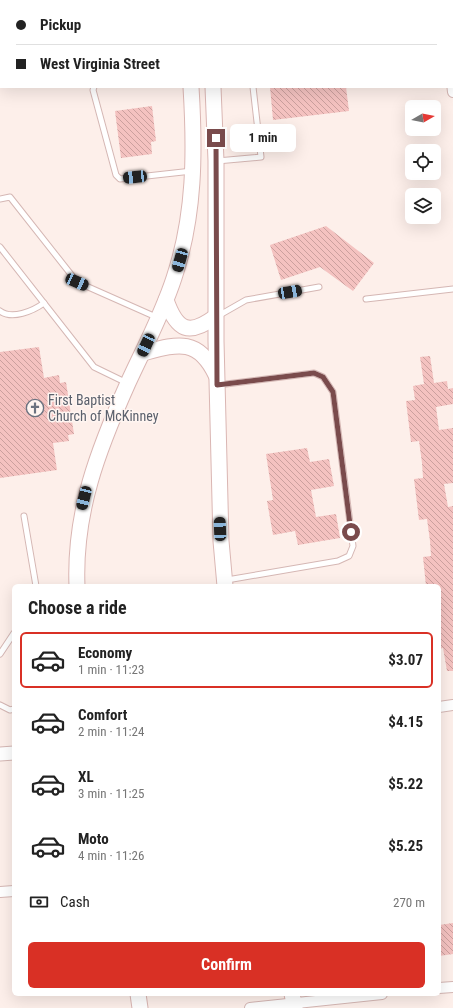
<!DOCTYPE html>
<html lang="en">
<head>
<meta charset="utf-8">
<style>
  :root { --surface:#fff; --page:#f6f6f6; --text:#222; --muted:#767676; --line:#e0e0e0; --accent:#d93025 }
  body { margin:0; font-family:"Roboto Condensed",sans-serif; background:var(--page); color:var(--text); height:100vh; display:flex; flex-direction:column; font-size:15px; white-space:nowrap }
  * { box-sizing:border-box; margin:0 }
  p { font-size:13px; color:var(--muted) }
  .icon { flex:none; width:22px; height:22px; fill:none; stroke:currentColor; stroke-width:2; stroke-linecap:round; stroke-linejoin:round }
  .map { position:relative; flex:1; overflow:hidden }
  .drawer { position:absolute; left:12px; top:584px; width:429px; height:412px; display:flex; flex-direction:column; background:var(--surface); border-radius:6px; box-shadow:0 4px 16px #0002 }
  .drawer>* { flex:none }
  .top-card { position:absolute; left:0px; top:0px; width:453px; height:88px; box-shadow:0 4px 16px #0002; display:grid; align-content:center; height:88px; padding:0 16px; background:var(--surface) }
  .needle { width:26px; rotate:81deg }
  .buttons { position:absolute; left:405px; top:100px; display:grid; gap:8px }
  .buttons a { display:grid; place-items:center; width:36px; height:36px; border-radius:6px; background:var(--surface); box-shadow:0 4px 16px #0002; font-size:20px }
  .end { position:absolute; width:18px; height:18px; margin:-9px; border:5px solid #7a4b4c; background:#fff; box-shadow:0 0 0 2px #fff }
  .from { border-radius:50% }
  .bubble { position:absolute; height:28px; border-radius:6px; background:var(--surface); box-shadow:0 4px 16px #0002; font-size:13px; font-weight:700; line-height:28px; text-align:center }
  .car { position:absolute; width:12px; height:24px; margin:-12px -6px; border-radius:5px; box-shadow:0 0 3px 1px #0007; background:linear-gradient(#222 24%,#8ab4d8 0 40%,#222 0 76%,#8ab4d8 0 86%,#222 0) }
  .top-card b { display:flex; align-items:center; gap:14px; height:38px; font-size:15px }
  .top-card b+b { border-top:1px solid var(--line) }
  .top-card i { width:10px; height:10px; background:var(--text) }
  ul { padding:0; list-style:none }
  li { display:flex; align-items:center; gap:12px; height:56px; margin:0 8px 6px; padding:0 8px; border:2px solid transparent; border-radius:6px }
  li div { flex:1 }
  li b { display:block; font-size:15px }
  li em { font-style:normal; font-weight:700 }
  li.selected { border-color:var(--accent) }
  li>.icon { width:36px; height:36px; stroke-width:1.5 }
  h2 { padding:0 16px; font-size:18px; line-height:48px }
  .pay { display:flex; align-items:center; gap:10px; height:44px; padding:0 16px; font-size:15px }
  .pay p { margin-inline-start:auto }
  .button { display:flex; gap:8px; margin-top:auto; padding:8px 16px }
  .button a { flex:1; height:46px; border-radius:6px; background:var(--accent); color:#fff; font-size:16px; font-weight:700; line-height:46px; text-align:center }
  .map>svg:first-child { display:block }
  .building { fill:url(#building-back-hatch) }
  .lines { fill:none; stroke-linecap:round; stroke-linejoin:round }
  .service-casing { stroke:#d5b7b4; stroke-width:7 }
  .minor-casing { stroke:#d5b7b4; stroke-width:12 }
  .tertiary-casing { stroke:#d5b7b4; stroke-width:15 }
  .secondary-casing { stroke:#dab6b3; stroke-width:17 }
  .service { stroke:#fff; stroke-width:5 }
  .minor { stroke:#fff; stroke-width:10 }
  .tertiary { stroke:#fff; stroke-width:13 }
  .secondary { stroke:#fff; stroke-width:15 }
  .route { stroke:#7a4b4c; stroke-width:5 }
  .labels { text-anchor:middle; stroke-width:3; stroke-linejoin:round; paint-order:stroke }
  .worship-label { font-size:14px; fill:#5b616d; stroke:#fff5f1; text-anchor:start }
</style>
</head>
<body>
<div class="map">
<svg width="453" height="1008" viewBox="0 0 453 1008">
  <defs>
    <pattern id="building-back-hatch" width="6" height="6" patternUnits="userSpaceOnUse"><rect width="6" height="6" fill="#f4c2c0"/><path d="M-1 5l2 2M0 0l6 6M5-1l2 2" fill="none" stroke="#cba09e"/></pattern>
  </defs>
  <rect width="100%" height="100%" fill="#fdefea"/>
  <g class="building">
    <path d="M270,87H346L349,111L273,120Z"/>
    <path d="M152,106L156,141L151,142L152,154L121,158L115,111Z"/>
    <path d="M326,226L374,263L353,291L320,267L281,280L270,245Z"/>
    <path d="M39,347L44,378L59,375L60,383L66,382L74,434L68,435L69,441L53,443L57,470L0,478V352Z"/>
    <path d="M430,356L434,383L447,381L448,389L453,388V404L436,407L439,430L453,428V483L444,484L448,507L453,506V671H447L443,648L439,649V586H426L423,557L431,556L430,541L427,519L419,520L414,479L423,478L422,463L419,441L411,442L406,401L415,400L413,386L424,384L420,357Z"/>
    <path d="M307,448L310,462L329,459L334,486L311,490L316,517L336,514L340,538L298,545L295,531L273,535L267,501L273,500L266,454Z"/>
    <path d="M453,923V954L439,956V925Z"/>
  </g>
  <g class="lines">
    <defs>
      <g id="service">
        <path d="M244,0V1"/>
        <path d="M351,0L352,1"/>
        <path d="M40,1L45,0"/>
        <path d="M77,1L78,0"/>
        <path d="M0,7H1"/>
        <path d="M94,87L93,90L116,175L120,179L192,171"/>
        <path d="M217,161L261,157L253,87"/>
        <path d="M0,199L10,197L77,282L156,317"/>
        <path d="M0,247L94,367L127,383"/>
        <path d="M366,299L453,289"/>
        <path d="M0,311C12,320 33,311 44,303"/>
        <path d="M218,316L246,300L319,287"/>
        <path d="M218,385L314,373L323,377L333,392L353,546L349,556L338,561L227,580"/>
        <path d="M24,516L36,586"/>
        <path d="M0,654L14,633"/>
        <path d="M0,705L10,710L14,709"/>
      </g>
      <g id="minor">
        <path d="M442,0V1"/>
        <path d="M452,25H453"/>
        <path d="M452,83L453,92"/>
        <path d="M439,707L453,705"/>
        <path d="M0,892L14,891"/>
        <path d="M439,988L453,987"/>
        <path d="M250,1008L382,994"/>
      </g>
      <path id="tertiary" d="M0,754L14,753"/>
      <g id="secondary">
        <path d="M181,0V1"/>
        <path d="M204,0V1"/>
        <path d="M213,87L216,161V341L221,541L225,586"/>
        <path d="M166,300C177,331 189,336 215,317"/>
        <path d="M143,353C177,344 198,337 216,375"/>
        <path d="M77,586C74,512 98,450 128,383C144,348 162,315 174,278C195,215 195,152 191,87"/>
        <path d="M138,994L140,1008"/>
        <path d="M292,994L295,1008"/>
      </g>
    </defs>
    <use href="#service" class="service-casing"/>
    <use href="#minor" class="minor-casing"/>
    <use href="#tertiary" class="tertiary-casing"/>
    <use href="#secondary" class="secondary-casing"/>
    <use href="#service" class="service"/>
    <use href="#minor" class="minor"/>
    <use href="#tertiary" class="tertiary"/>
    <use href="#secondary" class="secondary"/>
  </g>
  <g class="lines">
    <path class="route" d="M216,138L217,385L314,373L323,377L333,392L351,532"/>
  </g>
  <defs>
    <symbol id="church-ring" viewBox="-11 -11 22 22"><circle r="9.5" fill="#fff5f1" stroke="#6b7280" stroke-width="1.5"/><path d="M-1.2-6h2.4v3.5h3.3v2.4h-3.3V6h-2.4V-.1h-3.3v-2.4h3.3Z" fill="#6b7280"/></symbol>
  </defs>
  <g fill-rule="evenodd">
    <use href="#church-ring" x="25" y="398" width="20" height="20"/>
  </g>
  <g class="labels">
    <g class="worship-label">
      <text x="48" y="405">First Baptist<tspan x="48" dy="16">Church of McKinney</tspan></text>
    </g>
  </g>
</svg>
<div class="buttons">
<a><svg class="needle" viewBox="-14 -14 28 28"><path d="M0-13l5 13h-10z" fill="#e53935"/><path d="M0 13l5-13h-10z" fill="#767676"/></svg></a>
<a><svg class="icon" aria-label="locate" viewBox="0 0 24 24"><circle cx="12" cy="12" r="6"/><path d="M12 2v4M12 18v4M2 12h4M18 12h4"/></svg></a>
<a><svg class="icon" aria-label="layers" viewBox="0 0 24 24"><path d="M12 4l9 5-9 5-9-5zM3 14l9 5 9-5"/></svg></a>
</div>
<i class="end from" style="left:351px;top:532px"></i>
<i class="end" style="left:216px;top:138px"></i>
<div class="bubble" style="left:230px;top:124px;width:66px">1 min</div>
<i class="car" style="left:135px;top:177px;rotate:264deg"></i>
<i class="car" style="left:180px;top:260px;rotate:196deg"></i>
<i class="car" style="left:77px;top:282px;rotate:114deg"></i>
<i class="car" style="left:290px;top:292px;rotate:80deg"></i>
<i class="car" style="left:146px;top:345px;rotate:205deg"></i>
<i class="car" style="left:84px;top:498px;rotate:194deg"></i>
<i class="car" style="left:220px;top:529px;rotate:358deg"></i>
<div class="top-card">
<b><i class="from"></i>Pickup</b>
<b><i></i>West Virginia Street</b>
</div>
<section class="drawer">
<h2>Choose a ride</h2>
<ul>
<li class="selected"><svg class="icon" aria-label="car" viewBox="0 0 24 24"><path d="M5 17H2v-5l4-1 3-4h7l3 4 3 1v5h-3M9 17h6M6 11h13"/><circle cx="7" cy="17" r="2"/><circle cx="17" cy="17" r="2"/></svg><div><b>Economy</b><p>1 min · 11:23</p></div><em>$3.07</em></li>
<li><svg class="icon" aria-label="car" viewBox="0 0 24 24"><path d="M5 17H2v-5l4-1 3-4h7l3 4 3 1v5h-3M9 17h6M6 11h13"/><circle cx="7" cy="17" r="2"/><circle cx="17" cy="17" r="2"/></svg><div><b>Comfort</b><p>2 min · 11:24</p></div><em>$4.15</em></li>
<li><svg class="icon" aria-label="car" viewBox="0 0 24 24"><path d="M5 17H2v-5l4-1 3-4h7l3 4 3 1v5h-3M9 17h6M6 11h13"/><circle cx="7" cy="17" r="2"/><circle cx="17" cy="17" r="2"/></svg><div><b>XL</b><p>3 min · 11:25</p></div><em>$5.22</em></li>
<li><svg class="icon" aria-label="car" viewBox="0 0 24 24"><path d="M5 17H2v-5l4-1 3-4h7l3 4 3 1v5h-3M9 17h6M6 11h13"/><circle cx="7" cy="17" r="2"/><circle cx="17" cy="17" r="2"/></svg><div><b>Moto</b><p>4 min · 11:26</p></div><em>$5.25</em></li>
</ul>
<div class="pay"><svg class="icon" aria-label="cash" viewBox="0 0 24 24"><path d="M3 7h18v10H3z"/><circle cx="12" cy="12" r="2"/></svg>Cash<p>270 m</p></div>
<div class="button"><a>Confirm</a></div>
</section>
</div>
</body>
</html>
